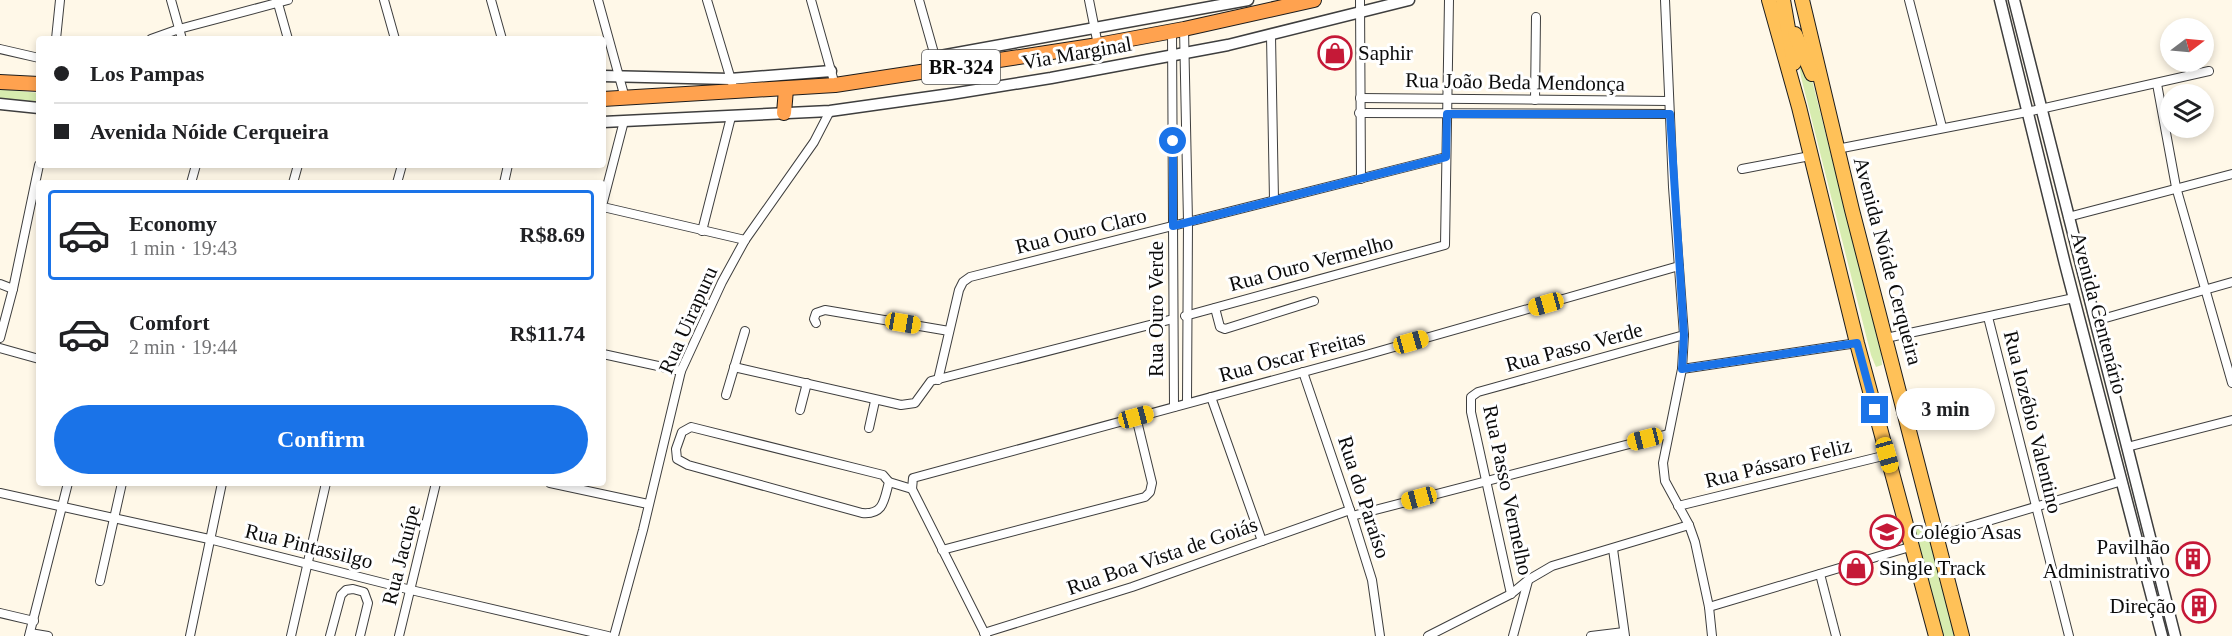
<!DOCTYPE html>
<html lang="en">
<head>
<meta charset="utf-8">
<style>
  :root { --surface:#fff; --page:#f2f2f2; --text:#202124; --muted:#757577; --line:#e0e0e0; --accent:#1a73e8 }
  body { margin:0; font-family:"Times New Roman",serif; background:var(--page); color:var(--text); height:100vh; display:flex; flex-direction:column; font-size:22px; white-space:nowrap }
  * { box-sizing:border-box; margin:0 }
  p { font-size:20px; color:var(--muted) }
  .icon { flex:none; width:33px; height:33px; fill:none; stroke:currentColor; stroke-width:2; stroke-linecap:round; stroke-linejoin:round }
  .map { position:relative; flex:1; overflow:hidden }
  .drawer { position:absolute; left:36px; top:180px; width:570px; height:306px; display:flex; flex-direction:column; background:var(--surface); border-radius:6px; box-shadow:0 3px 9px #0003 }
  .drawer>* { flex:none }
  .hud { position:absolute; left:36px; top:36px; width:570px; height:132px; border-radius:6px; box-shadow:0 3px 9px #0003; display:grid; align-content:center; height:132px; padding:0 18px; background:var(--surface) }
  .needle { width:39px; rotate:74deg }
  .controls { position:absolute; left:2160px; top:18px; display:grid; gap:12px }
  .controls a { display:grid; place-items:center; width:54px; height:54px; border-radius:50%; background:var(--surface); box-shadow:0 3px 9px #0003; font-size:30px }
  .end { position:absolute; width:27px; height:27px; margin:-14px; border:8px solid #1a73e8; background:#fff; box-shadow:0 0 0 3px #fff }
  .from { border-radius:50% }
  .bubble { position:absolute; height:42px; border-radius:21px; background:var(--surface); box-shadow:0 3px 9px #0003; font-size:20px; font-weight:800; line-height:42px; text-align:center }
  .car { position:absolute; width:18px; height:36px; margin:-18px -9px; border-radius:8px; box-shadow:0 0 4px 2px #0007; background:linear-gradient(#f5c518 24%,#345 0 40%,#f5c518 0 76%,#345 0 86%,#f5c518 0) }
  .hud b { display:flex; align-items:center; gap:21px; height:57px; font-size:22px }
  .hud b+b { border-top:2px solid var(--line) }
  .hud i { width:15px; height:15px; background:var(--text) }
  ul { padding:10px 0 0; list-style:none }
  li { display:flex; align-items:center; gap:18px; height:90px; margin:0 12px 9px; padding:0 6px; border:3px solid transparent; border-radius:6px }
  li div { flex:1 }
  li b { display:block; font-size:22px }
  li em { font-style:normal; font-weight:800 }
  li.active { border-color:var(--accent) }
  li>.icon { width:54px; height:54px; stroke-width:1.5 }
  .button { display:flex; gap:12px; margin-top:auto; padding:12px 18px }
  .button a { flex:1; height:69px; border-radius:36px; background:var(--accent); color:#fff; font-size:24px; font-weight:800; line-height:69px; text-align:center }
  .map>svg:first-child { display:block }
  .green { fill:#d7ecaf }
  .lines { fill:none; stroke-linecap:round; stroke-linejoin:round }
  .minor-casing { stroke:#3e3e3e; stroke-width:10 }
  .tertiary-casing { stroke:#3e3e3e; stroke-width:13 }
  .primary-casing { stroke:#1c1c1c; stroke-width:16 }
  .trunk-casing { stroke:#1c1c1c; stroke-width:16 }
  .minor { stroke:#fff; stroke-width:8 }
  .tertiary { stroke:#fff; stroke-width:10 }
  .primary { stroke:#ffc158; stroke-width:14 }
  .trunk { stroke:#ffa24f; stroke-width:14 }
  .route { stroke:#1a73e8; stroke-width:8 }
  .labels { text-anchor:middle; stroke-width:6; stroke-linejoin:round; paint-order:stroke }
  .shield { fill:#fff; stroke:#545454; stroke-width:1.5 }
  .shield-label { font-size:20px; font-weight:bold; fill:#0b0b0b }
  .street-label { font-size:21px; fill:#0b0b0b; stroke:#fff }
  .poi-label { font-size:21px; fill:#0b0b0b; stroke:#fff; text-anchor:start }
</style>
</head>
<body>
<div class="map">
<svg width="2232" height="636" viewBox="0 0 2232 636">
  <rect width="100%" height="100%" fill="#fff8e8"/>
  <g class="green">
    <path d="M1795,38L1811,76L1881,353L1882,365L1876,367L1871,355L1801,77Z"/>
    <path d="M0,89L39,93V103L0,98Z"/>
    <path d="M1928,524L1956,636H1942L1914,528L1922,527Z"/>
  </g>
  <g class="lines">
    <defs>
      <g id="minor">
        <path d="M171,0L182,39"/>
        <path d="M277,0L288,39"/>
        <path d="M384,0L395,39"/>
        <path d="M491,0L502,39"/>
        <path d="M598,0L625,98"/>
        <path d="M707,0L732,83"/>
        <path d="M811,0L835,85"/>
        <path d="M919,0L936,60"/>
        <path d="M1089,0L1098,45"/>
        <path d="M1360,0L1361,179"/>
        <path d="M1665,0L1673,187L1684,335L1682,369L1663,463L1665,481L1689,525L1695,542L1709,607L1712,636"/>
        <path d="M1909,0L1942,127"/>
        <path d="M1184,29L1188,222L1187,403"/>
        <path d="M1172,31L1174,407"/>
        <path d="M1271,36L1274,200"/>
        <path d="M56,39L60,0"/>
        <path d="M151,39L179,29L288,0"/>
        <path d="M0,49L39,58"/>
        <path d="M2157,84L2176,187L2232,383"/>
        <path d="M1360,98L1669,101"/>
        <path d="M1535,100L1536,17"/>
        <path d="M1359,113L1670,114"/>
        <path d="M1837,149L2027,112L2209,71"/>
        <path d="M1742,169L1810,156"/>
        <path d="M191,183L196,165"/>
        <path d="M293,183L298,165"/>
        <path d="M397,183L402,165"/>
        <path d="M504,183L508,165"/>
        <path d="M603,202L624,121"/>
        <path d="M603,207L745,240"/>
        <path d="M2068,217L2232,174"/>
        <path d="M702,231L731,117"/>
        <path d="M0,284L13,289"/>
        <path d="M1215,308L1220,327L1225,329L1314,301"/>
        <path d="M1185,316L1445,245L1449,0"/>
        <path d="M1988,317L2069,636"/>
        <path d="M2095,321L2232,282"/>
        <path d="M816,323L814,319L816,313L825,310L949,331"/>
        <path d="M0,338L13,289L39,165"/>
        <path d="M1886,338L2074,298"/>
        <path d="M0,348L39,359"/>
        <path d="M603,354L681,371"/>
        <path d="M734,367L901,405L915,403L931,381L1173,319"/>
        <path d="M1682,369L1857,343"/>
        <path d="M1303,372L1352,516L1372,580L1380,636"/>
        <path d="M938,380L959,290L963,282L970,277L1446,157"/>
        <path d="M726,395L745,331"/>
        <path d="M1211,397L1262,541"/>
        <path d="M800,410L807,383"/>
        <path d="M691,427L883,475L889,482C884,500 884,515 862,513L688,465L677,459L676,449L682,432Z"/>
        <path d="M869,428L875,401"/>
        <path d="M2127,447L2232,420"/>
        <path d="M889,482L912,489"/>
        <path d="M550,483L648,504"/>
        <path d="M0,493L209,539L411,590L608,636"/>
        <path d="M1678,506L1887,455"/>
        <path d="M1352,516L1668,434"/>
        <path d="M1938,536L2122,481"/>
        <path d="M1613,549L1625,636"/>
        <path d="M942,550L1145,497L1150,492L1152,483L1136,417"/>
        <path d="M1820,574L1836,636"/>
        <path d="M100,581L122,483"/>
        <path d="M1511,594L1471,412V397L1478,392L1684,335"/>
        <path d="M1709,607L1913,546"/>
        <path d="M0,613L34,621"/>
        <path d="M30,633L48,636"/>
        <path d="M984,633L1132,587L1350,510"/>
        <path d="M29,636L68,483"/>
        <path d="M190,636L222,483"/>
        <path d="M291,636L326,483"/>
        <path d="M330,636L341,595L346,590L353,589L364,592L368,603L360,636"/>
        <path d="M399,636L436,483"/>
        <path d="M614,636L643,530L681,371L722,282L745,240L814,142L830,111"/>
        <path d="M986,636L912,489L913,478L1366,355L1679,266"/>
        <path d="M1428,636L1511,594L1528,580L1552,566L1689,525"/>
        <path d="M1513,636L1528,581"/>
        <path d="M1591,636L1624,632"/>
      </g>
      <g id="tertiary">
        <path d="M2000,0L2065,264L2162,636"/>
        <path d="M2014,0L2175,636"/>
        <path d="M935,57L1248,0"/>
        <path d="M603,76L730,79L831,71"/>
        <path d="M0,104L39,108"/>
        <path d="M603,122L830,111L951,94L1051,78L1228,45L1409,0"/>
      </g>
      <g id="primary">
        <path d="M1769,0L1799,107L1857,343L1936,636"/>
        <path d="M1783,0L1794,63"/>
        <path d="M1802,0L1852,210L1962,636"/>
        <path d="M1795,34L1812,74"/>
      </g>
      <g id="trunk">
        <path d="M0,82L39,84"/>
        <path d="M603,99L835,85L1098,45L1184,29L1314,0"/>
        <path d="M784,113L786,89"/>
      </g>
    </defs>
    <use href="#minor" class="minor-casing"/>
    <use href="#tertiary" class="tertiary-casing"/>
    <use href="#primary" class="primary-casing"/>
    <use href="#trunk" class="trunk-casing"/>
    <use href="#minor" class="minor"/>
    <use href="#tertiary" class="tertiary"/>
    <use href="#primary" class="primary"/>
    <use href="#trunk" class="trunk"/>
  </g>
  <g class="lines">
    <path class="route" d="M1173,141V226L1446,157L1447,114H1670L1684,335L1682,369L1857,343L1875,410"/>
  </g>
  <defs>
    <symbol id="shop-ring" viewBox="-11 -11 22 22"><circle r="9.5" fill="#fff" stroke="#c51937" stroke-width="1.5"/><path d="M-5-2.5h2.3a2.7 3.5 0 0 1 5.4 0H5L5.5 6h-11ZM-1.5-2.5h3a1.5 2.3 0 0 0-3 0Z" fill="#c51937"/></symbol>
    <symbol id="school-ring" viewBox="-11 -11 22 22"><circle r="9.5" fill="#fff" stroke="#c51937" stroke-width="1.5"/><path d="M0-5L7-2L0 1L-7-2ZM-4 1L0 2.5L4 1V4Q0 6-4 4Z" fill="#c51937"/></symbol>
    <symbol id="building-ring" viewBox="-11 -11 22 22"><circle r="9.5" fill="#fff" stroke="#c51937" stroke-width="1.5"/><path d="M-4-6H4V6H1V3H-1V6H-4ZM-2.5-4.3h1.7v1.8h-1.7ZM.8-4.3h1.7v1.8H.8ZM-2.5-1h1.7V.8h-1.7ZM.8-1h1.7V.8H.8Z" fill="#c51937"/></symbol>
  </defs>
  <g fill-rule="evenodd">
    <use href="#shop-ring" x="1316" y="34" width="38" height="38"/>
    <use href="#school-ring" x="1868" y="513" width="38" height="38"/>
    <use href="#building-ring" x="2174" y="540" width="38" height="38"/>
    <use href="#shop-ring" x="1837" y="549" width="38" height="38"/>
    <use href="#building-ring" x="2180" y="587" width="38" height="38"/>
  </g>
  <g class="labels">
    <rect class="shield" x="922" y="50" width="78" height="34" rx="4.5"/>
    <g class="shield-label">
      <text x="961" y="74">BR-324</text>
    </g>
    <g class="street-label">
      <text transform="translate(1077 53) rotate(-10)" y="7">Via Marginal</text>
      <text transform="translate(1515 82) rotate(1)" y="7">Rua João Beda Mendonça</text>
      <text transform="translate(1081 231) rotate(-14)" y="7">Rua Ouro Claro</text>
      <text transform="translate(1888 261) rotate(75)" y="7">Avenida Nóide Cerqueira</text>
      <text transform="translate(1311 263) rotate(-15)" y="7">Rua Ouro Vermelho</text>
      <text transform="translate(1156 309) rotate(-90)" y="7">Rua Ouro Verde</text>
      <text transform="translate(2099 313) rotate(75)" y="7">Avenida Centenário</text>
      <text transform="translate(688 320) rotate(-66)" y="7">Rua Uirapuru</text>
      <text transform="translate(1574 347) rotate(-15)" y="7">Rua Passo Verde</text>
      <text transform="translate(1292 356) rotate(-15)" y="7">Rua Oscar Freitas</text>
      <text transform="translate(2033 422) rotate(76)" y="7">Rua Iozébio Valentino</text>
      <text transform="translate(1778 463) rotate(-14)" y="7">Rua Pássaro Feliz</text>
      <text transform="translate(1508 490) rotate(78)" y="7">Rua Passo Vermelho</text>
      <text transform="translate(1364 497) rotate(72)" y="7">Rua do Paraíso</text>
      <text transform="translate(309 546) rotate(14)" y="7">Rua Pintassilgo</text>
      <text transform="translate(401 555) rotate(-76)" y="7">Rua Jacuípe</text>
      <text transform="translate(1162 556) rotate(-19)" y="7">Rua Boa Vista de Goiás</text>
    </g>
    <g class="poi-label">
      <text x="1358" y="60">Saphir</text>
      <text x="1910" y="539">Colégio Asas</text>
      <text x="2170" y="554" text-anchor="end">Pavilhão<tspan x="2170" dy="24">Administrativo</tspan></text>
      <text x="1879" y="575">Single Track</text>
      <text x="2176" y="613" text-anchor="end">Direção</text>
    </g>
  </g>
</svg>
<div class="controls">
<a><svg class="needle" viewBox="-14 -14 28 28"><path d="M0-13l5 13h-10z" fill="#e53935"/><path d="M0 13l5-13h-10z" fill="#757577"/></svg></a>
<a><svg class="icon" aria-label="layers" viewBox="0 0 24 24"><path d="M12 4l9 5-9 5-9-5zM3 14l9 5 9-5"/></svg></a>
</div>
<i class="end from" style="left:1173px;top:141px"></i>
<i class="end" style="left:1875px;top:410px"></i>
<div class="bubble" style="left:1896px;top:388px;width:99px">3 min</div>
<i class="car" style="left:1546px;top:304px;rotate:254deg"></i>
<i class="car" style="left:903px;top:323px;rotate:100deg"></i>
<i class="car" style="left:1411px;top:342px;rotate:74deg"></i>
<i class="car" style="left:1136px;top:417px;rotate:75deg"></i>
<i class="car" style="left:1645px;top:439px;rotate:256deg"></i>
<i class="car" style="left:1887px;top:455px;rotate:164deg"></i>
<i class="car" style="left:1419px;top:498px;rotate:255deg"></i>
<div class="hud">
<b><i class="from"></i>Los Pampas</b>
<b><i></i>Avenida Nóide Cerqueira</b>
</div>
<section class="drawer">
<ul>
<li class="active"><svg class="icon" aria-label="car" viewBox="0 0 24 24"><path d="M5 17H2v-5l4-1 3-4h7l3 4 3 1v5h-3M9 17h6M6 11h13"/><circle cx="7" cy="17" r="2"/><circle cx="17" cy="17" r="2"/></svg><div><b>Economy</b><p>1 min · 19:43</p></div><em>R$8.69</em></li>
<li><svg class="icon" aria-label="car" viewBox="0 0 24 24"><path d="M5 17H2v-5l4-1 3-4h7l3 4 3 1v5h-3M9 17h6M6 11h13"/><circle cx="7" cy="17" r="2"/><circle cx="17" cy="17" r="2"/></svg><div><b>Comfort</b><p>2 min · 19:44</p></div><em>R$11.74</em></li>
</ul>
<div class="button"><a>Confirm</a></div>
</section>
</div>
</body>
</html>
